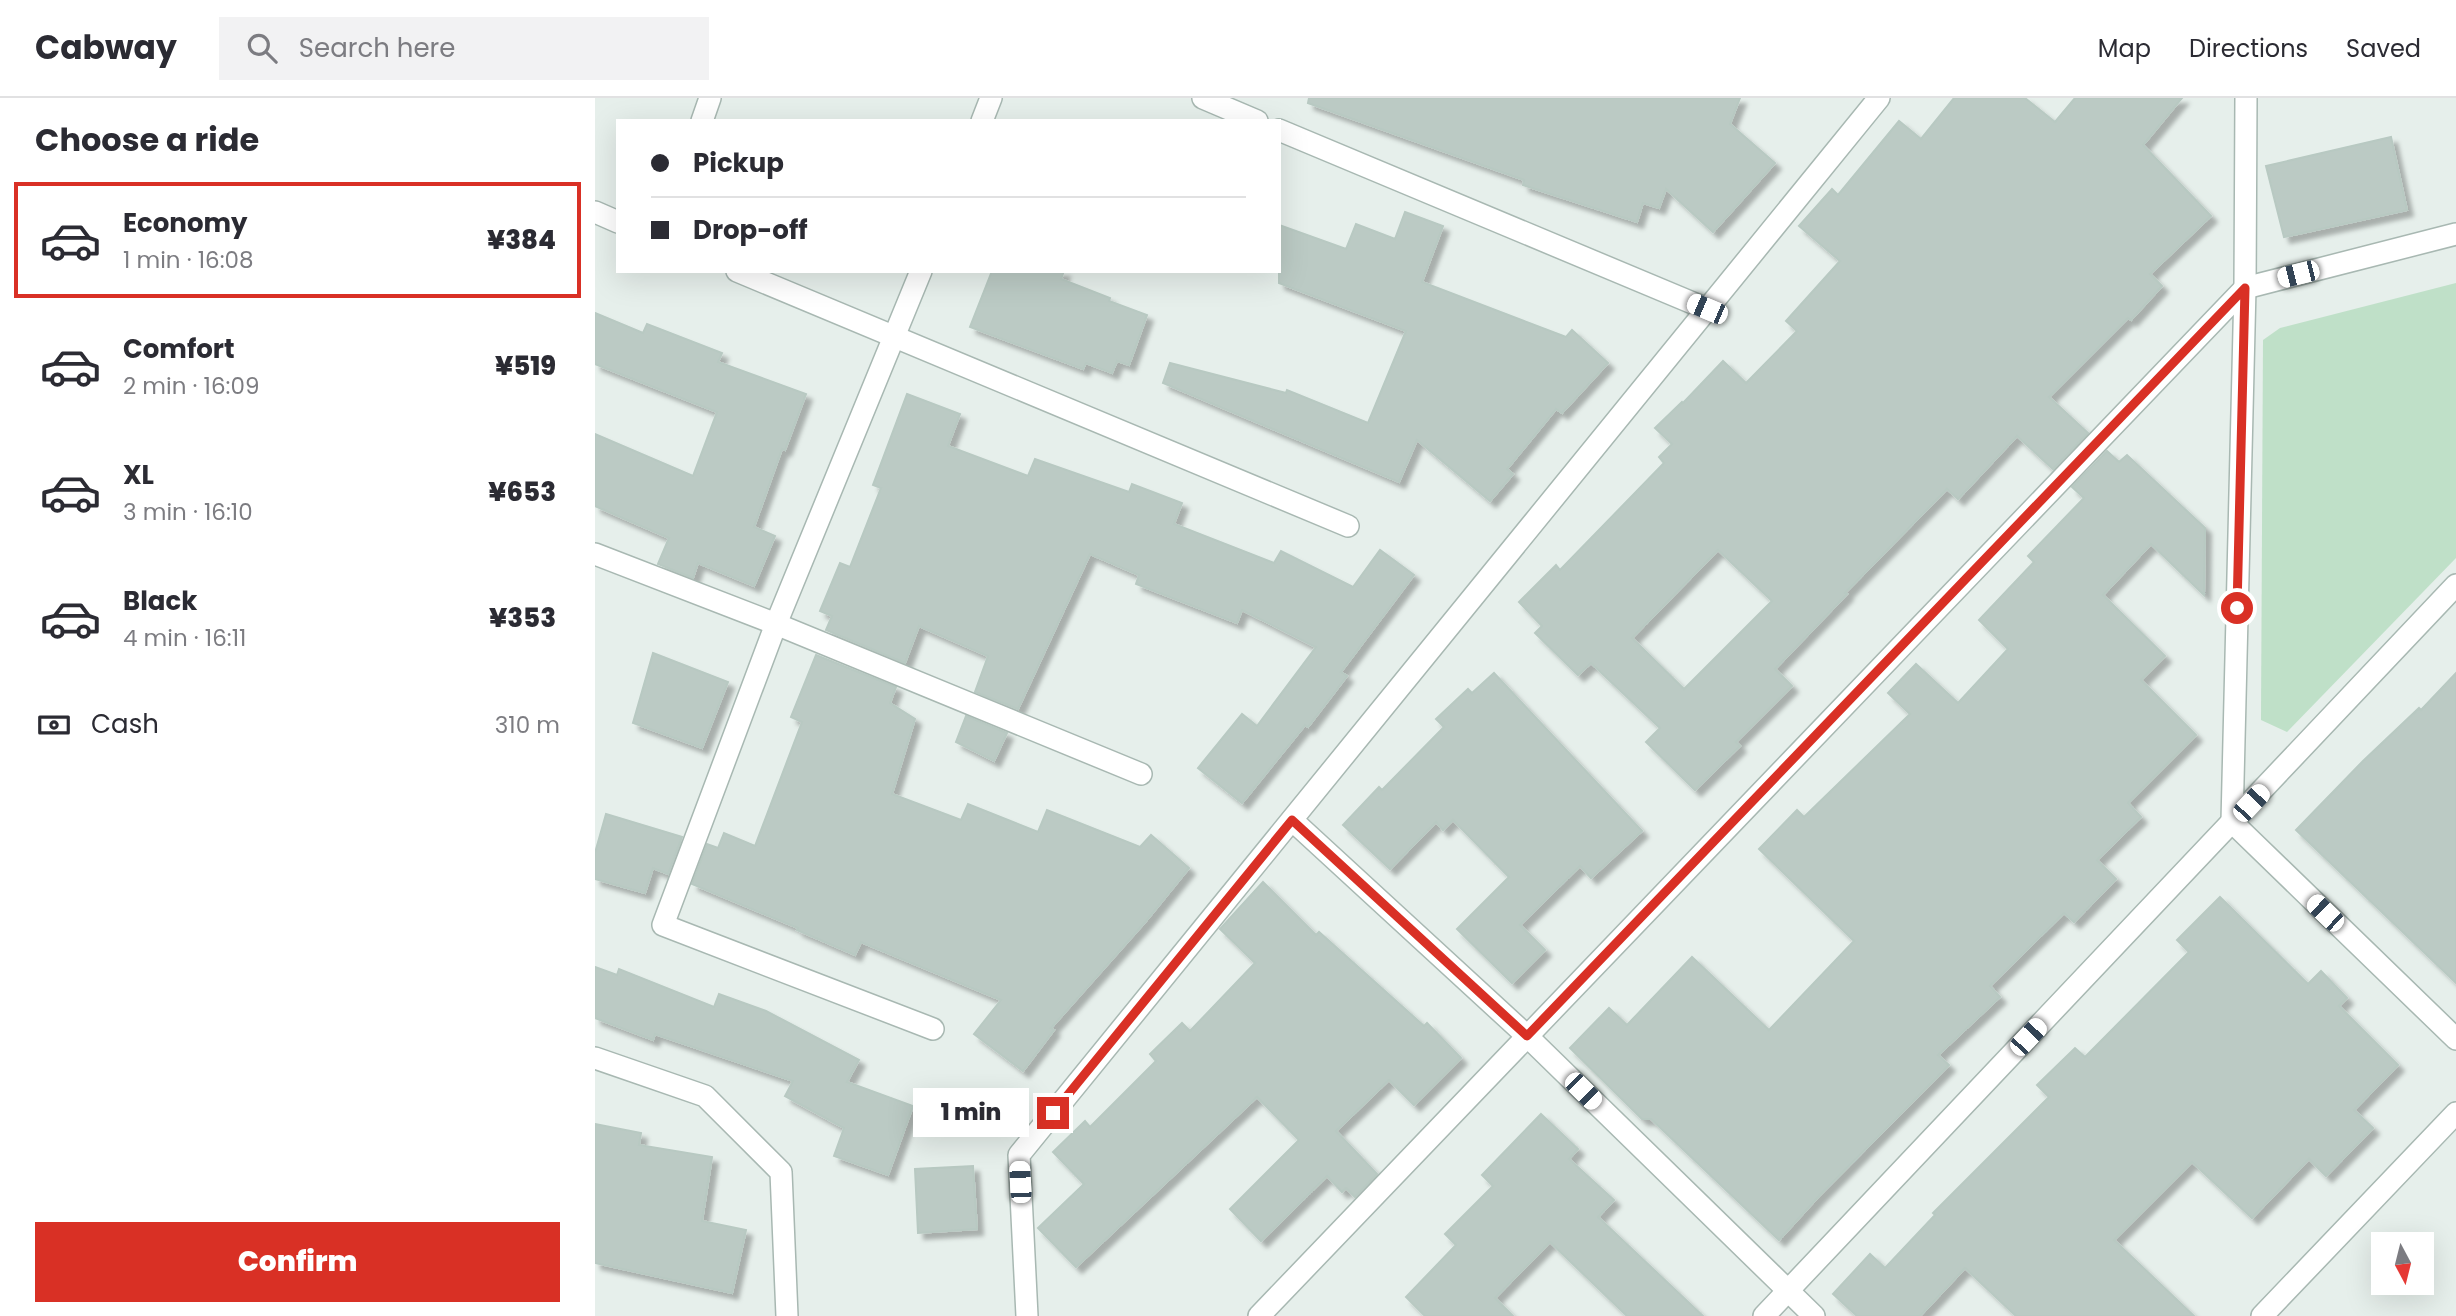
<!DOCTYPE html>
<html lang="en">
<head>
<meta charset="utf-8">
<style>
  :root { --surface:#fff; --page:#f2f2f3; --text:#2b2b33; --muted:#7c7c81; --line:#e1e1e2; --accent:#d93025 }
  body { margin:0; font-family:Poppins,sans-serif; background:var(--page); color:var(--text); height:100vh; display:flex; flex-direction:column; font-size:26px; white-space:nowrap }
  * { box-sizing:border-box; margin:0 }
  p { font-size:23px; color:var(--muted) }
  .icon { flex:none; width:38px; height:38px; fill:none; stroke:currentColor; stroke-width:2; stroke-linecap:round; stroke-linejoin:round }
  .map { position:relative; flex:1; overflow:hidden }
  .sheet { display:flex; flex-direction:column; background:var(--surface); width:595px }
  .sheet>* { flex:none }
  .banner { position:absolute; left:21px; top:21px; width:665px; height:154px; border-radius:0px; box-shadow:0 7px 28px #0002; display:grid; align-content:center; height:154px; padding:0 35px; background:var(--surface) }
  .needle { width:46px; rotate:173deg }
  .buttons { position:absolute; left:1776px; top:1134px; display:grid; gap:14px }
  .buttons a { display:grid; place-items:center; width:63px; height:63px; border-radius:0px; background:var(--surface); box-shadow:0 7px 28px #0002; font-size:35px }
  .end { position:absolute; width:32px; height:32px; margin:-16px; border:9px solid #d93025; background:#fff; box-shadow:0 0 0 4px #fff }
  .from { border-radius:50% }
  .bubble { position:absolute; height:49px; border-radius:0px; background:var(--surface); box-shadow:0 7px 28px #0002; font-size:23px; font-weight:800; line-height:49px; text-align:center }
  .car { position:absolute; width:21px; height:42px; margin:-21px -10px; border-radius:9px; box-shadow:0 0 5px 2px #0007; background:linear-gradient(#fff 24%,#345 0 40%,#fff 0 76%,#345 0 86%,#fff 0) }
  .banner b { display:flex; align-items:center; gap:24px; height:66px; font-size:26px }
  .banner b+b { border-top:2px solid var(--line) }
  .banner i { width:18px; height:18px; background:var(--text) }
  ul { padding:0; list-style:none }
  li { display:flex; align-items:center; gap:21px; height:116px; margin:0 14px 10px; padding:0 21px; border:4px solid transparent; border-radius:0px }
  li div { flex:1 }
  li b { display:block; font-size:26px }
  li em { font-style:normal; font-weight:800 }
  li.current { border-color:var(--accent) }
  li>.icon { width:63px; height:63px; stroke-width:1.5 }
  h2 { padding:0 35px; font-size:32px; line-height:84px }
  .pay { display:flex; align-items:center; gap:18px; height:77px; padding:0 35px; font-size:26px }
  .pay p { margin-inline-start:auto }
  .primary-button { display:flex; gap:14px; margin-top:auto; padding:14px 35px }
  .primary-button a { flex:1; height:80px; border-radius:0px; background:var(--accent); color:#fff; font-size:28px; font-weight:800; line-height:80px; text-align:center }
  header { display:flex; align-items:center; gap:42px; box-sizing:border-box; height:98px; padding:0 35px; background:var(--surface); border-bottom:2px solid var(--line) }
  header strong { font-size:33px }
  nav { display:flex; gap:38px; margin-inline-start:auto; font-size:24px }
  .search { width:490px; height:63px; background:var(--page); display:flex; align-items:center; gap:18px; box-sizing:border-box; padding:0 24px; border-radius:0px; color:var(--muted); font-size:26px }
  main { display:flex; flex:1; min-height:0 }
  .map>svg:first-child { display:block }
  .green { fill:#bfe0c8 }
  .building { fill:#bbcac4; stroke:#b8c9c2; stroke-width:2; fill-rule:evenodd; filter:url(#shadow) }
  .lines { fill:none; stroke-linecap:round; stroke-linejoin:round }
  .street-casing { stroke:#a8b8b2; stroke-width:24 }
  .street { stroke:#fff; stroke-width:21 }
  .route { stroke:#d93025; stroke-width:9 }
</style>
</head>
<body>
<header>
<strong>Cabway</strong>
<div class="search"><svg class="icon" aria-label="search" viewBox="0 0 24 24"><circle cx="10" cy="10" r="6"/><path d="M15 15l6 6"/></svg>Search here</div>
<nav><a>Map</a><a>Directions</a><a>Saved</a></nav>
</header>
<main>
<section class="sheet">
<h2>Choose a ride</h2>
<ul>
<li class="current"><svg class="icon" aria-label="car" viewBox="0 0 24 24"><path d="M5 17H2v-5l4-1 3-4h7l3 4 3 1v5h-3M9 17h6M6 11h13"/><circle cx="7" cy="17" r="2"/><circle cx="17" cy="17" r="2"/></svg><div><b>Economy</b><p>1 min · 16:08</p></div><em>¥384</em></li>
<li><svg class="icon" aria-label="car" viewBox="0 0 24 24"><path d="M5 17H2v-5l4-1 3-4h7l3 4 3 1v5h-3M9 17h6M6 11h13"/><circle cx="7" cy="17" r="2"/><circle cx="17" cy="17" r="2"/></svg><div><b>Comfort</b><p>2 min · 16:09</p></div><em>¥519</em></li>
<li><svg class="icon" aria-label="car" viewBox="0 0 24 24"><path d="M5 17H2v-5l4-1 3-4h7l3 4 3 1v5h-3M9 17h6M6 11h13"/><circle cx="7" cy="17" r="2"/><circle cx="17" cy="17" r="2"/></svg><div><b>XL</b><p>3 min · 16:10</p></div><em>¥653</em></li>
<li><svg class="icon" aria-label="car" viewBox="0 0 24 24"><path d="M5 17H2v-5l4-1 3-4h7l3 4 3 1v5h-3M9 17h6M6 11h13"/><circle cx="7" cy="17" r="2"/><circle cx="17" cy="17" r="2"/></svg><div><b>Black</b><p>4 min · 16:11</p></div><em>¥353</em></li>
</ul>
<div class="pay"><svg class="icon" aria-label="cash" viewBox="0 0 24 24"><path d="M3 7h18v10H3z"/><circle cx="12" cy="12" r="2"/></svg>Cash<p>310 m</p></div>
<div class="primary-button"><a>Confirm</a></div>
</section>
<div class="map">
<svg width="1861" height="1218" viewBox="0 0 1861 1218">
  <defs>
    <filter id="shadow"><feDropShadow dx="6" dy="6" stdDeviation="2" flood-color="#0004"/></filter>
  </defs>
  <rect width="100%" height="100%" fill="#e6efeb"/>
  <path class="green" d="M1861,185V460L1692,634L1666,622L1668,242L1685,230Z"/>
  <g class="building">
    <path d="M714,0H1145L1135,26L1180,65L1118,134L1071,91L1064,110L1048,105L1042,124L928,87L929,82L713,5Z"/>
    <path d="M1359,0H1430L1460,24L1480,0H1587L1548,47L1616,118L1555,176L1567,188L1536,222L1533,220L1454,299L1493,335L1458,371L1422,338L1363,401L1352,391L1250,495L1252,496L1180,571L1197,588L1141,644L1145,648L1100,692L1051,644L1065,630L996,565L983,577L940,535L947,528L924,504L961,467L965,472L1069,365L1064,359L1077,346L1060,330L1087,304L1088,305L1128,263L1151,285L1202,233L1191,223L1245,163L1204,128L1237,91L1243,97L1304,23L1326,41ZM1123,452L1177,503L1089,591L1037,540Z"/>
    <path d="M1796,39L1812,112L1689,139L1671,68Z"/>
    <path d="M810,114L848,128L827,184L971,239L977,232L1013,265L967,315L961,311L912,371L918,376L895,403L822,342L804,384L568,285L575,265L691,295L692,292L773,325L811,233L684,185V127L751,151L761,126L800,141Z"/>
    <path d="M397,173H469L466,181L515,200L514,203L552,217L534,267L522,263L517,275L491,265L488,271L375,229Z"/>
    <path d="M0,215L48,235L52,226L127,255L123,264L211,296L190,352L187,351L159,429L180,438L159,488L103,465L98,480L63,466L74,440L0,408V336L98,378L122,314L0,266Z"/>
    <path d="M312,296L365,316L353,348L433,378L440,361L534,394L537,386L587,405L579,426L679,465L686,453L758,489L785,452L819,477L746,574L752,578L713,629L710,627L647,705L603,670L647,616L662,628L721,549L647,512L642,525L541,486L544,477L495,456L423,611L380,594L393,558L324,528L310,565L231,532L237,518L225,513L245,465L255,469L286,390L278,387Z"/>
    <path d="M1512,353L1524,364L1532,357L1610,430L1609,497L1556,446L1508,497L1570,558L1546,582L1601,637L1533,705L1546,719L1502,762L1521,781L1479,824L1469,815L1395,888L1405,899L1343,957L1354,967L1224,1098L1184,1142L1056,1021H1047L975,950L1014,910L1032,927L1097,859L1174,932L1259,843L1164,751L1202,712L1209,719L1315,616L1293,595L1321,566L1363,605L1413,551L1384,522L1439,464L1433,458L1489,400L1477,389Z"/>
    <path d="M58,555L133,584L107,650L38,625Z"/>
    <path d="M221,557L301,589L295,605L320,621L297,696L366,722L373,706L443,734L452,712L545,749L556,737L594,770L551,823L456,930L459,932L428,973L379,936L406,902L266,844L260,857L202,832L203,830L97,786L112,746L123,750L129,735L160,748L207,624L196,619Z"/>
    <path d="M899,575L1047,733L996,780L985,768L925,827L950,852L917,885L862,831L914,779L858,722L848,732L841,724L795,771L748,727L784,689L787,692L849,629L841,621L873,591L877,595Z"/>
    <path d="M1861,575V885L1701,732L1768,663L1824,610L1826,612Z"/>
    <path d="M371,618L412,635L399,663L361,644Z"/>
    <path d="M11,716L87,739L73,776L58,770L50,795L0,781V755Z"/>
    <path d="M668,784L721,837L724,834L829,928L832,925L866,960L819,1007L794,982L741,1033L782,1076L760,1099L751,1090L747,1094L732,1078L666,1143L635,1111L704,1042L662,999L481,1169L443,1130L489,1086L458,1054L490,1023L495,1029L561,963L555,956L587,925L595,933L660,865L625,831Z"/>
    <path d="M1625,799L1713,886L1726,873L1752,900L1744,908L1803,967L1759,1012L1778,1030L1731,1078L1714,1061L1657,1120L1597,1064L1519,1142L1599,1218H1421L1370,1170L1325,1218H1262L1238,1196L1275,1156L1290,1170L1340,1117L1338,1115L1454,999L1442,987L1480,950L1490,959L1594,854L1582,842Z"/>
    <path d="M0,869L22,877L24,871L119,909L124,896L171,913L264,962L252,984L318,1008L293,1077L239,1058L249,1030L190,998L198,983L60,936L58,942L0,920Z"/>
    <path d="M946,1016L983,1051L974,1061L1019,1102L1003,1119L1108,1218H1032L955,1144L900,1200L918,1218H830L811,1199L861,1147L850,1136L898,1088L887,1077Z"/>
    <path d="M0,1026L46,1035L44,1047L117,1059L107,1123L151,1132L137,1195L0,1165Z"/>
    <path d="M378,1068L382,1131L323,1135L320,1071Z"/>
  </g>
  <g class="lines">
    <defs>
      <g id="street">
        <path d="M608,0L662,23"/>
        <path d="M1651,0L1650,190L1637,724L1861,941"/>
        <path d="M107,23L115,0"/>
        <path d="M387,23L396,0"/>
        <path d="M684,32L1112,211"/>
        <path d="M0,114L23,124"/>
        <path d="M142,173L753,428"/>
        <path d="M326,173L181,526L68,827L338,931"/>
        <path d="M0,456L181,526L546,676"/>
        <path d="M697,722L932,938L1219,1218"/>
        <path d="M0,960L110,998L186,1074L192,1218"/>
        <path d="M432,1218L424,1057L1284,0"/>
        <path d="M664,1218L1650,190L1861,136"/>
        <path d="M1169,1218L1861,487"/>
        <path d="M1667,1218L1861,1015"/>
      </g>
    </defs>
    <use href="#street" class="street-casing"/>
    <use href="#street" class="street"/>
  </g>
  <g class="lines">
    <path class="route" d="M458,1015L697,722L932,938L1650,190L1642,510"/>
  </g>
</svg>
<div class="buttons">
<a><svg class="needle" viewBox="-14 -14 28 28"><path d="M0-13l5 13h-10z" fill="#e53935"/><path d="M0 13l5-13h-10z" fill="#7c7c81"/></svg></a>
</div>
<i class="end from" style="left:1642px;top:510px"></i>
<i class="end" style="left:458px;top:1015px"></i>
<div class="bubble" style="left:318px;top:990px;width:116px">1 min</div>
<i class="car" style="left:1703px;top:176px;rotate:256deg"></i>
<i class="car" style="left:1112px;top:211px;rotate:293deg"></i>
<i class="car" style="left:1656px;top:705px;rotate:43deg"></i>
<i class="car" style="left:1730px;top:815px;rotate:314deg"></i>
<i class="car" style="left:1433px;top:939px;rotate:43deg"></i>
<i class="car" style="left:988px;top:993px;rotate:135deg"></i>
<i class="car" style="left:425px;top:1084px;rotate:357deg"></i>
<div class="banner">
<b><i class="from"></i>Pickup</b>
<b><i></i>Drop-off</b>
</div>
</div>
</main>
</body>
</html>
